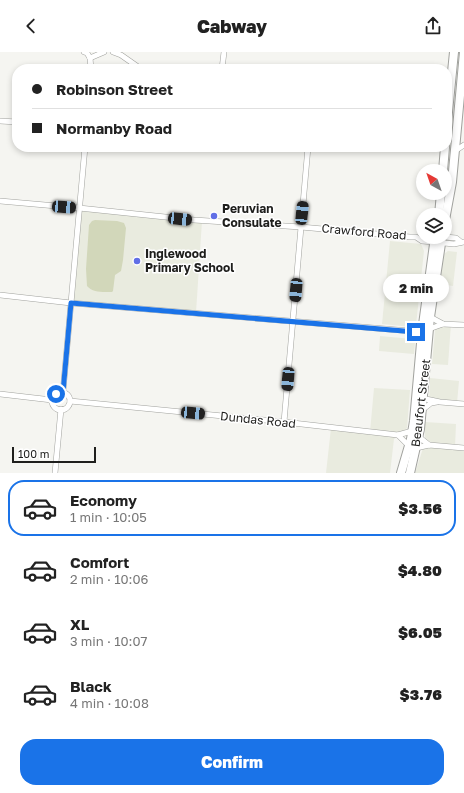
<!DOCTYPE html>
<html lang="en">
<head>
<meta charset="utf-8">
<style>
  :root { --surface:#fff; --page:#f2f2f2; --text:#222; --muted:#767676; --line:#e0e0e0; --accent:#1a73e8 }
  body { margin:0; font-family:"Golos Text",sans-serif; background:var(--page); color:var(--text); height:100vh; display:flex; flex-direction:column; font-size:15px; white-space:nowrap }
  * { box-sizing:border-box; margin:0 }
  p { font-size:13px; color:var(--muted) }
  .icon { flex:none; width:22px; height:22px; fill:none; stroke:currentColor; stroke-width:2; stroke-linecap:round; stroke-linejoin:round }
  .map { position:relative; height:421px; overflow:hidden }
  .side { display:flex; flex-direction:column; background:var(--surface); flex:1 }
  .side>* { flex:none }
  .hud { position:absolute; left:12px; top:12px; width:440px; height:88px; border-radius:16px; box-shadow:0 2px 6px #0003; display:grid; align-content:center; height:88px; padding:0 20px; background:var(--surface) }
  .needle { width:26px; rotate:320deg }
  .buttons { position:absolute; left:416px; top:112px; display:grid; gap:8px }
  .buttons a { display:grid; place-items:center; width:36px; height:36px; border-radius:50%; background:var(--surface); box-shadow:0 2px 6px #0003; font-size:20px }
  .scale { position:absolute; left:12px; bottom:10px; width:84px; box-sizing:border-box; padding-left:4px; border:2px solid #1f1f1d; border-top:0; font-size:11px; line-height:14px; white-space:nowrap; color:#1f1f1d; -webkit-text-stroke:3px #fff; paint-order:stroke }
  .end { position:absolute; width:18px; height:18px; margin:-9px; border:5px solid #1a73e8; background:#fff; box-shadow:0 0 0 2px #fff }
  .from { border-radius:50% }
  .bubble { position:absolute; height:28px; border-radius:14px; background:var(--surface); box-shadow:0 2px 6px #0003; font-size:13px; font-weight:800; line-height:28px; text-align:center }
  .car { position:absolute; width:12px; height:24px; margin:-12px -6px; border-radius:5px; box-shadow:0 0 3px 1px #0007; background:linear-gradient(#222 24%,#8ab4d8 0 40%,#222 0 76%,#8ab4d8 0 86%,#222 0) }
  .hud b { display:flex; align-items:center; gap:14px; height:38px; font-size:15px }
  .hud b+b { border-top:1px solid var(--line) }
  .hud i { width:10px; height:10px; background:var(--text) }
  ul { padding:7px 0 0; list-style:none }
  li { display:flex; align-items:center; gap:12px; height:56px; margin:0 8px 6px; padding:0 12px; border:2px solid transparent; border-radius:16px }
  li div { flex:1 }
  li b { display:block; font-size:15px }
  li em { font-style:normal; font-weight:800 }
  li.selected { border-color:var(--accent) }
  li>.icon { width:36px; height:36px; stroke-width:1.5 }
  .button { display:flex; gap:8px; margin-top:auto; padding:8px 20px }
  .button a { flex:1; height:46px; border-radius:16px; background:var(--accent); color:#fff; font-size:16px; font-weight:800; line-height:46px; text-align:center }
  header { display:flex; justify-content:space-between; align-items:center; height:52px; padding:0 20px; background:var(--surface); font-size:18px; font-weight:800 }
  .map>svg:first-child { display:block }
  .built { fill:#e9ebdf }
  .pitch { fill:#d2d7ba }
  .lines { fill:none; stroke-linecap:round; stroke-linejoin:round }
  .minor-casing { stroke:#a1a29e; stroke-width:6 }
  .primary-casing { stroke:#a1a29e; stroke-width:10 }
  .minor { stroke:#fff; stroke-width:5 }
  .primary { stroke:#fff; stroke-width:8 }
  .route { stroke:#1a73e8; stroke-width:5 }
  .poi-dot { fill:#606ee6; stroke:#fff; stroke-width:1.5 }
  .labels { text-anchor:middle; stroke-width:3; stroke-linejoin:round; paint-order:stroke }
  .poi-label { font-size:12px; font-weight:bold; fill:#1f1f1d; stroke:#fff; text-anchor:start }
  .street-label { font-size:12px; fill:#1f1f1d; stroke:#fff }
</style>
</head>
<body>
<header><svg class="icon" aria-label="back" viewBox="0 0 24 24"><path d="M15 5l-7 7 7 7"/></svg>Cabway<svg class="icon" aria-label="share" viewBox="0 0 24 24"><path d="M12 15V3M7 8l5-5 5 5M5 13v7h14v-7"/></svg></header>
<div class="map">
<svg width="464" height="421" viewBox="0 0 464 421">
  <rect width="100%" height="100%" fill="#f5f5f1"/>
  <g class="built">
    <path d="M79,156L202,169L196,261L71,249Z"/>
    <path d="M390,189L421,192L424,199L416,273L412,275L382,272Z"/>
    <path d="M448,199L457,200L453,234L440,232L444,202Z"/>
    <path d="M436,268L451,272L448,313L432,312Z"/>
    <path d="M380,284L412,287L415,290L414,302L379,299Z"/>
    <path d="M430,326L459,329L457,351L429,353Z"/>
    <path d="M374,336L410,338L407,376L394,387L390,421H326L331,376L370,380Z"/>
    <path d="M425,370L456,372L455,395L464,396V421H415L425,390Z"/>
  </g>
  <path class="pitch" d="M95,168L117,169L124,171L126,176L123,208L121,219L115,223L113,239L112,240C102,240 93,241 87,234L86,217L89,173L92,169Z"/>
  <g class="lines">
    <defs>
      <g id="minor">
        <path d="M84,0L87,1L90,6"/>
        <path d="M113,0L121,3L141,17"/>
        <path d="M90,6L104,0"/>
        <path d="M90,6L91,17"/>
        <path d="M222,17L224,0"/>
        <path d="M0,69L17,70"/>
        <path d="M455,99L464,93"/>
        <path d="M0,149L79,156L194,168L301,175L410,185H416L422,189L434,190L454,192L464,190"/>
        <path d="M445,185L456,186L461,190"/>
        <path d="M0,243L71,251L422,280"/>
        <path d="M430,265L443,272L464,273"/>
        <path d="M429,277L443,272"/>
        <path d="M63,340L85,95"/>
        <circle cx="61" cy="349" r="9"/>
        <path d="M0,342L52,348"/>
        <path d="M421,346L440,350L464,352"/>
        <path d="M70,349L284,370L398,383L412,379"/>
        <path d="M422,358L431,351L437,350"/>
        <path d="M284,370L308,95"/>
        <path d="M398,383L409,394"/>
        <path d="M419,385L429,393"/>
        <path d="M416,396L429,393L464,396"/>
        <path d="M55,421L61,357"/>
      </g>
      <g id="primary">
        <path d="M447,70L454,0"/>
        <path d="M443,119L445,95"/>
        <path d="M439,163L441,141"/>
        <path d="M445,168L452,130L464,0"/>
        <path d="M401,421L411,387L414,369L422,280L435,185"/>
        <path d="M410,421L420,377L430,265L442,185"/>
      </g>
    </defs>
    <use href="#minor" class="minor-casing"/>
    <use href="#primary" class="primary-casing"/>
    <use href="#minor" class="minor"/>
    <use href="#primary" class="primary"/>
  </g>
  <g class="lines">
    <path class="route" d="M56,342L63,340L71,251L416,280"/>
  </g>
  <g class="poi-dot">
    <circle cx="214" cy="164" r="4"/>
    <circle cx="137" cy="209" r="4"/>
  </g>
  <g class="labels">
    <g class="poi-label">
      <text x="222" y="161">Peruvian<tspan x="222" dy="14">Consulate</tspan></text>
      <text x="145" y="206">Inglewood<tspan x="145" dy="14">Primary School</tspan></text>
    </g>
    <g class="street-label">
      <text transform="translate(364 180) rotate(5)" y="4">Crawford Road</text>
      <text transform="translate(421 351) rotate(-83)" y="4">Beaufort Street</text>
      <text transform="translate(258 368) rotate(6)" y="4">Dundas Road</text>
    </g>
  </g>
</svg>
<div class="buttons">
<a><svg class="needle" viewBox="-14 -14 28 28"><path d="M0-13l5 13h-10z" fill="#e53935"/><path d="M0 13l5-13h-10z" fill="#767676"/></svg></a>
<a><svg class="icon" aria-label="layers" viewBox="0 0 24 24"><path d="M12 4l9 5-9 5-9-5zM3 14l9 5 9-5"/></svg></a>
</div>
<div class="scale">100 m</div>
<i class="end from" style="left:56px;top:342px"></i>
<i class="end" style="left:416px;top:280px"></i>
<div class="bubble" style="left:383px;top:222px;width:66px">2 min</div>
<i class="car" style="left:64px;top:155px;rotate:94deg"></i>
<i class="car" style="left:302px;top:161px;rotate:6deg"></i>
<i class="car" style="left:180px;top:167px;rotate:96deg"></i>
<i class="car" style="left:296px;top:238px;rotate:185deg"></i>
<i class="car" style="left:288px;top:327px;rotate:185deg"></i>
<i class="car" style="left:193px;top:361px;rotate:95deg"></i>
<div class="hud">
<b><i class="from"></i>Robinson Street</b>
<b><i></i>Normanby Road</b>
</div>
</div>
<section class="side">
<ul>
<li class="selected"><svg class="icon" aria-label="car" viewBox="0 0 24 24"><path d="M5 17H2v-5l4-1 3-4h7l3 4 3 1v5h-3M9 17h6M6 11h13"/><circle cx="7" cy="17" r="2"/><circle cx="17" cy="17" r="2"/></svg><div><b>Economy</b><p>1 min · 10:05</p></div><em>$3.56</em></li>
<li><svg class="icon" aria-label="car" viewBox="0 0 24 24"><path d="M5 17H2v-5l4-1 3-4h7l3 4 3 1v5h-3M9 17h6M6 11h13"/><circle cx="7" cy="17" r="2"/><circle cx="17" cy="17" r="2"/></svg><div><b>Comfort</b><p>2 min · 10:06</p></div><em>$4.80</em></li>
<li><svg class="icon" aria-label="car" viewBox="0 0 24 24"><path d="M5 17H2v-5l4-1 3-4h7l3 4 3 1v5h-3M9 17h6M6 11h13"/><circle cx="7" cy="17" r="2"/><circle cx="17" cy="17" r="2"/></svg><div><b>XL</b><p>3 min · 10:07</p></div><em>$6.05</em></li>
<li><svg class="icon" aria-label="car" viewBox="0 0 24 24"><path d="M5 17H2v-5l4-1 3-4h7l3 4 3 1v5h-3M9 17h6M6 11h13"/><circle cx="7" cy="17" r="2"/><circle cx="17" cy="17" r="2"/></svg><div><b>Black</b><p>4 min · 10:08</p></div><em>$3.76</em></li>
</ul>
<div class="button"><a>Confirm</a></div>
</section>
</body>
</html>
